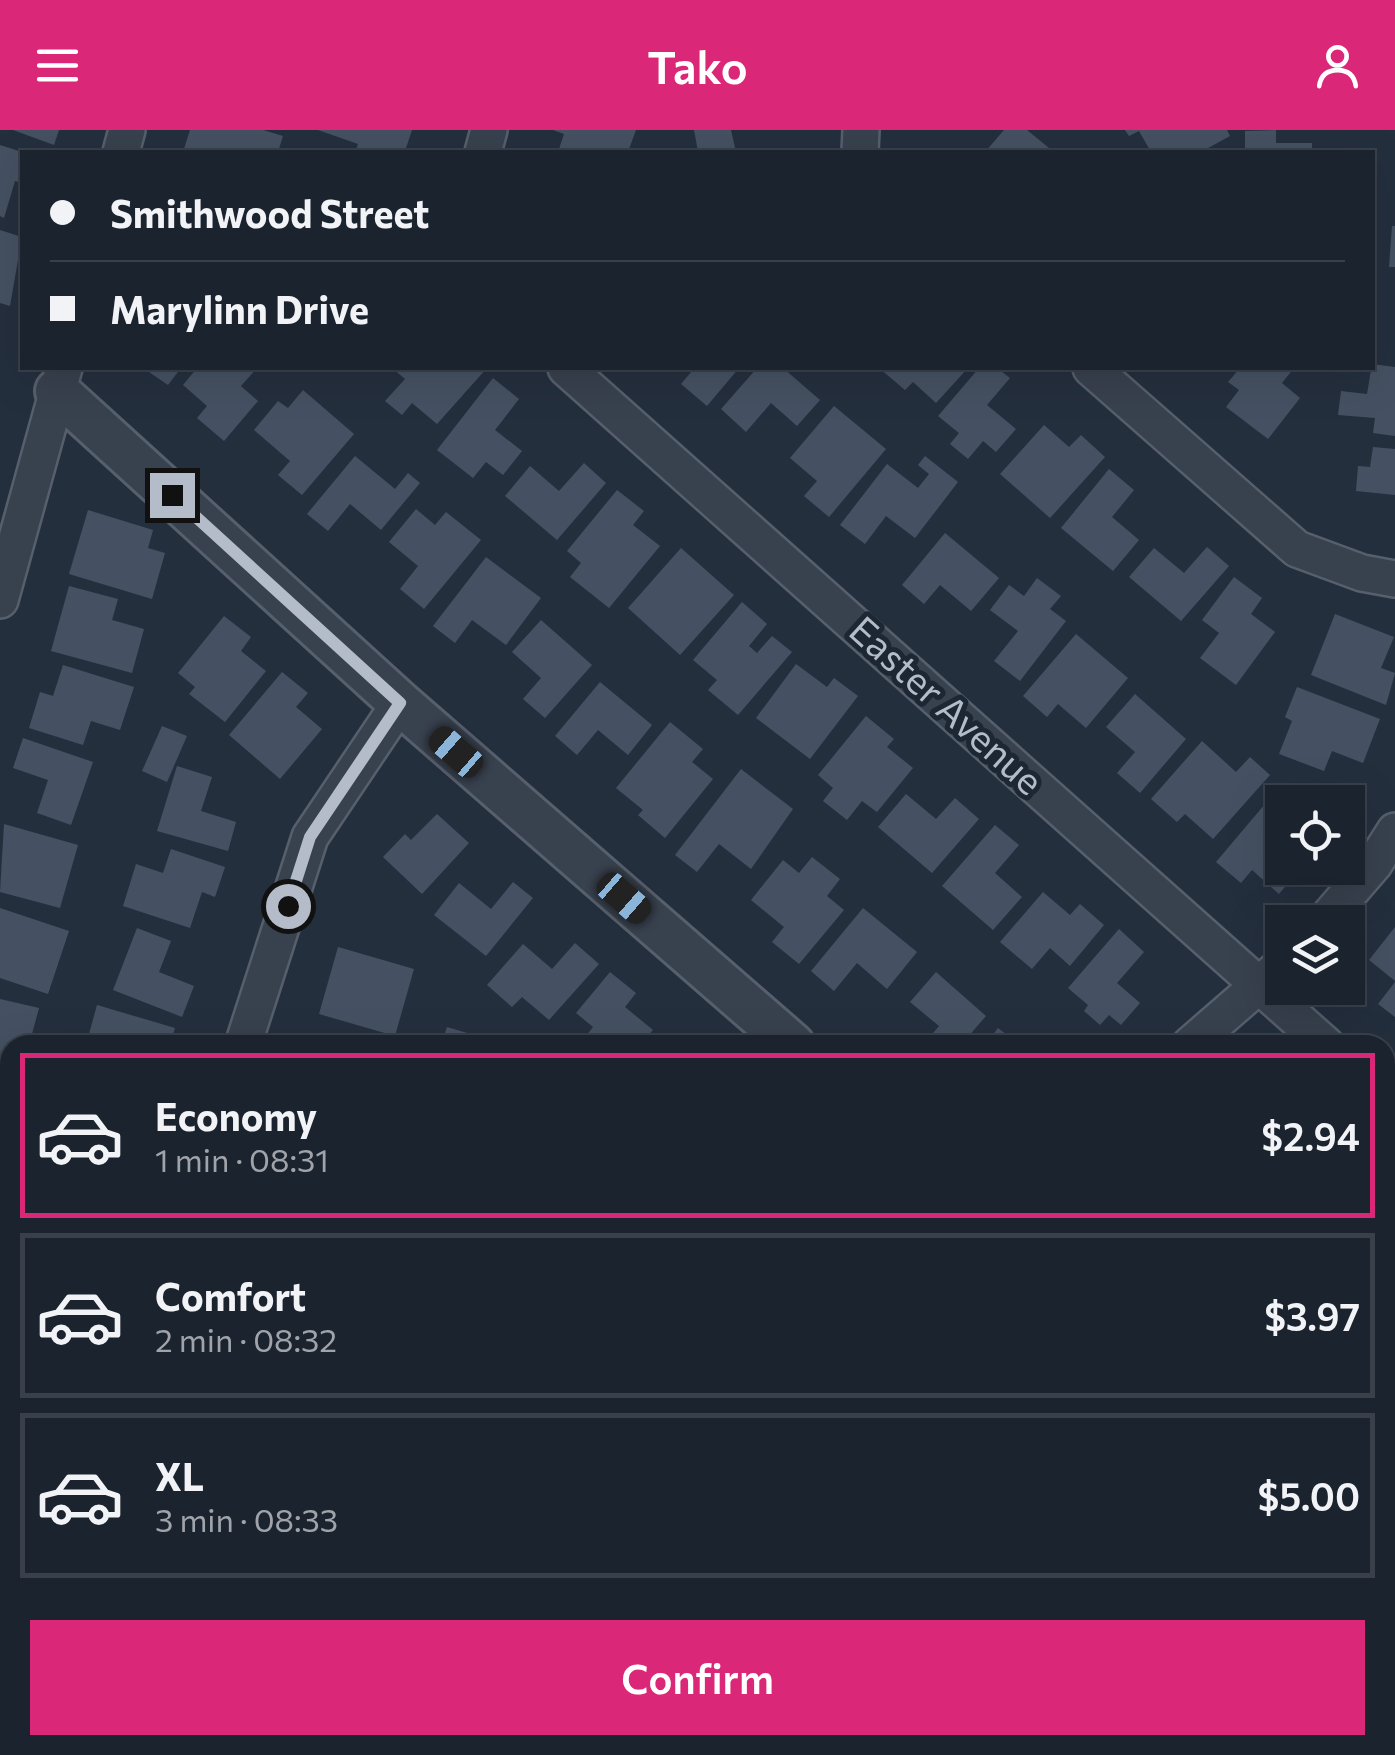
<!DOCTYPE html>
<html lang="en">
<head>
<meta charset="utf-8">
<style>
  :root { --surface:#1b232e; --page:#282f3a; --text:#f1f3f6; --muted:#a0a4aa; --line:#39404a; --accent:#db2777 }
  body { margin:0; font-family:Commissioner,sans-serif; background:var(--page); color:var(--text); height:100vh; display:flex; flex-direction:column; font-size:38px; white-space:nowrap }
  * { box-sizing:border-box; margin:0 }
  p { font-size:32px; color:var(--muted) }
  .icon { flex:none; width:55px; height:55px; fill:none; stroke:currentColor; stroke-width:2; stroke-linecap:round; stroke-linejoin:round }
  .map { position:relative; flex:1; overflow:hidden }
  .sheet { position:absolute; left:0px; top:905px; width:1395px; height:720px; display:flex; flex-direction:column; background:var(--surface); border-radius:30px 30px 0 0; box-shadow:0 10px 40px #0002,0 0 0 2px var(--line) }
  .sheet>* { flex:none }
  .banner { position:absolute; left:20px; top:20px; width:1355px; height:220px; border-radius:0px; box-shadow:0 10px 40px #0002,0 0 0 2px var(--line); display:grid; align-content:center; height:220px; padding:0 30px; background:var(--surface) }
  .buttons { position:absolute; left:1265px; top:655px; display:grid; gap:20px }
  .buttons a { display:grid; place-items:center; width:100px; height:100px; border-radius:0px; background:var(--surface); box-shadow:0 10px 40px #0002,0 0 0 2px var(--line); font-size:50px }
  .end { position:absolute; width:45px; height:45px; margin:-22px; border:12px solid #b4bcc9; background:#111; box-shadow:0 0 0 5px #111 }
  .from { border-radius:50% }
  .car { position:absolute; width:30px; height:60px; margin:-30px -15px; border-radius:12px; box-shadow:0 0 8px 2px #0007; background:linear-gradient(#222 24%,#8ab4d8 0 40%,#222 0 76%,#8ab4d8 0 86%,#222 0) }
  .banner b { display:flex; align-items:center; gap:35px; height:95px; font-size:38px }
  .banner b+b { border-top:2px solid var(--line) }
  .banner i { width:25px; height:25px; background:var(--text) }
  ul { padding:18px 0 0; list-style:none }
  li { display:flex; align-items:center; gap:30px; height:165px; margin:0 20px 15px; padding:0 10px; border:5px solid var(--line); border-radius:0px }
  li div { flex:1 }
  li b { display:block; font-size:38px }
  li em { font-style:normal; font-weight:600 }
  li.selected { border-color:var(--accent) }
  li>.icon { width:90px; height:90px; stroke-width:1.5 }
  .primary-button { display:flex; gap:20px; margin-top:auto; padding:20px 30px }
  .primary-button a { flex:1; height:115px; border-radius:0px; background:var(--accent); color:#fff; font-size:40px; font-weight:600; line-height:115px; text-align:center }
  header { display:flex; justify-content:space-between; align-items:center; height:130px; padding:0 30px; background:var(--accent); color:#fff; font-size:45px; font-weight:600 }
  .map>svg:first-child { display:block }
  .building { fill:#455162 }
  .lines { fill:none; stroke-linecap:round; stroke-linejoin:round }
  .minor-casing { stroke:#565f6c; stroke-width:40 }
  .tertiary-casing { stroke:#565f6c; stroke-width:48 }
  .minor { stroke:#38414e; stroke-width:35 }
  .tertiary { stroke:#38414e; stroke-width:42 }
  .route { stroke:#b4bcc9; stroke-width:12 }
  .labels { text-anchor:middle; stroke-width:10; stroke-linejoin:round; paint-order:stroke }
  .street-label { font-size:38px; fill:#b4bcc9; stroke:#1d2633 }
</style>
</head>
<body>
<header><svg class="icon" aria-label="menu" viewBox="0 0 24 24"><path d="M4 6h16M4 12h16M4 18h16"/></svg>Tako<svg class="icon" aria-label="person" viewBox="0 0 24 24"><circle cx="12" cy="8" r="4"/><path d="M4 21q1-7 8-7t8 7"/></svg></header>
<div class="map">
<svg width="1395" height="1625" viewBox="0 0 1395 1625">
  <rect width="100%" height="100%" fill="#242f3e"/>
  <g class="building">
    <path d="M13,0H59L54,15Z"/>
    <path d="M190,0H263L283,6L278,22H183Z"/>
    <path d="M318,0H412L406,18L419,22H355L358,14Z"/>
    <path d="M553,0H636L628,22H558L564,4Z"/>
    <path d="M694,0H731L736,22H698Z"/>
    <path d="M1004,0H1027L1054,22H985Z"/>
    <path d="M1125,0H1227L1230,6L1201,22H1151L1139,1L1129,6Z"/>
    <path d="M1276,0V13H1312V22H1245V1Z"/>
    <path d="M0,15L22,22V53L15,51L4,88L0,86Z"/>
    <path d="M1392,96H1395V137H1389Z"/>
    <path d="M0,100L22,107L10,176L0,173Z"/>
    <path d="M1372,234L1395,237V306L1373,303L1375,288L1338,285L1341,261L1367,264Z"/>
    <path d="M143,238H181L168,255Z"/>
    <path d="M197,238H257L241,256L258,271L224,311L197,288L207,276L183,255Z"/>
    <path d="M392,238H437L441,241L445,238H487L437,294L412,273L402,285L385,271L405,249Z"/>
    <path d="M688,238H739L707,276L681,254L692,241Z"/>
    <path d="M757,238H783L820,270L797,296L771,273L746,302L721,279Z"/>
    <path d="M879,238H968L936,273L913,252L905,260Z"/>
    <path d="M979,238H997L1010,248L987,275L1016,299L996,322L983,311L968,329L950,314L959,303L938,286Z"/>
    <path d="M1240,238H1294L1282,253L1300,268L1268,309L1226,277L1239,260L1228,252Z"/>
    <path d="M493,248L519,269L495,300L522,321L503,345L486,332L473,348L437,320Z"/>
    <path d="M303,260L354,304L302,365L278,345L290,331L254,300L278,271L288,278Z"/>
    <path d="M834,276L886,319L829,387L804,366L817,351L790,328Z"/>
    <path d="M1044,295L1069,317L1081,305L1105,327L1050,388L1000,344Z"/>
    <path d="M1373,317L1395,319V365L1356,361L1358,336L1370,337Z"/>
    <path d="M355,326L395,359L408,343L420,353L381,400L350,374L328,401L307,384Z"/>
    <path d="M925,326L958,352L915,408L886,386L865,414L840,395L887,334L918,358L929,344L918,335Z"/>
    <path d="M584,333L606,353L557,410L505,366L530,336L559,361Z"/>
    <path d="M1109,339L1134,360L1112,387L1139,410L1113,441L1061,398Z"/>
    <path d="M617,360L644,381L633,395L660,416L609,478L570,447L581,433L567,421Z"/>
    <path d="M416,379L435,395L446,382L481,410L424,479L400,459L418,436L389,412Z"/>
    <path d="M88,380L153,400L148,418L165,423L152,469L69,444Z"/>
    <path d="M945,403L999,448L971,481L940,455L924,474L902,455Z"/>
    <path d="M1207,417L1229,436L1181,491L1129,447L1154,418L1184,443Z"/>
    <path d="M681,418L734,465L680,525L628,478Z"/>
    <path d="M486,427L541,468L506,515L472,490L455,513L433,496Z"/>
    <path d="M1234,447L1262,468L1251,484L1275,502L1236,555L1200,528L1219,503L1202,490Z"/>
    <path d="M1037,448L1061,466L1050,479L1066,491L1020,551L994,531L1018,501L990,480L1009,455L1024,466Z"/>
    <path d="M69,456L118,469L112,490L144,499L132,543L51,521Z"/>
    <path d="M742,472L767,494L749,516L757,523L772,506L792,522L738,585L708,560L717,550L693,530Z"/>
    <path d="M1335,484L1394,507L1381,538L1395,543L1386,575L1311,545Z"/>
    <path d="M224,486L251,507L241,521L266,541L225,592L189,564L195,557L178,543Z"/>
    <path d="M541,490L592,535L545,588L523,569L541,548L512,522Z"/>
    <path d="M1076,504L1128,548L1086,598L1058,574L1047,587L1023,566Z"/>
    <path d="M796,534L827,557L834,548L858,566L810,629L756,588Z"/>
    <path d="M63,535L134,557L120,600L91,591L83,615L29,598L40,562L53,566Z"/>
    <path d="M282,542L308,563L296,577L322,599L280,649L229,605Z"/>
    <path d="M600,552L652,595L628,625L598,600L577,625L555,606Z"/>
    <path d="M1297,557L1380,589L1363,633L1332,621L1324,641L1279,624L1292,591L1285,587Z"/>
    <path d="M1135,564L1186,609L1140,663L1117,643L1135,622L1106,597Z"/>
    <path d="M866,586L894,609L887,617L913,638L877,682L862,671L847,690L823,671L833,658L818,645Z"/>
    <path d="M670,592L703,619L692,632L713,649L665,708L638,685L643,680L616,658Z"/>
    <path d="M162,596L187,606L167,652L142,641Z"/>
    <path d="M23,608L93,632L71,695L37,683L48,650L13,638Z"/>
    <path d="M1202,611L1236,642L1250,627L1270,645L1213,709L1185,684L1177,692L1151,669Z"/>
    <path d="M177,636L212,647L201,681L236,692L228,721L157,701Z"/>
    <path d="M741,639L793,679L751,739L719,714L697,742L675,725Z"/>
    <path d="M906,664L936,689L955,668L979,689L932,743L878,697Z"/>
    <path d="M1270,668L1282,679V738H1301L1279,764L1252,740L1241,753L1216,732Z"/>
    <path d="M437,684L469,713L422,764L383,727L405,704L411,710Z"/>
    <path d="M4,694L78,715L60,778L0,762Z"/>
    <path d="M995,695L1019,715L995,743L1022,767L993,800L942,756Z"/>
    <path d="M171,719L225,737L215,767L202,762L190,798L123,776L136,734L163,743Z"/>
    <path d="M812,727L840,749L827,766L844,780L799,834L772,812L784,797L751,770L783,730L799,743Z"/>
    <path d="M513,752L533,768L486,826L434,785L459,753L491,779Z"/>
    <path d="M1043,762L1070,785L1080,774L1104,795L1070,836L1050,818L1032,839L1000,812Z"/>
    <path d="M0,778L69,801L48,864L0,848Z"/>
    <path d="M863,778L917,822L887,859L857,833L834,861L811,841Z"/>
    <path d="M1395,797V851L1369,830Z"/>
    <path d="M137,798L171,811L159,842L194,856L182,887L113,860Z"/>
    <path d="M1119,799L1144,822L1117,853L1140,873L1121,895L1109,885L1100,895L1084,881L1088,875L1068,858Z"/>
    <path d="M575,813L599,834L549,890L522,867L512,877L487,855L523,814L552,839Z"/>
    <path d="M338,817L414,839L395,906L319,884Z"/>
    <path d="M610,842L636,863L625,877L653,900L640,915H579L593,897L576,883Z"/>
    <path d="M936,842L986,886L961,915H923L939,896L910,872Z"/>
    <path d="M1395,852V887L1378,874Z"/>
    <path d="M0,869L39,878L29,915H10V941L0,939Z"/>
    <path d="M97,875L175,898L170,915H86Z"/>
    <path d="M447,897L484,908L482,915H441Z"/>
    <path d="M998,898L1020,915H985Z"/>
    <path d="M1385,1071L1395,1080V1132L1385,1144Z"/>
    <path d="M10,1223V1278L0,1275V1235L5,1237Z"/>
    <path d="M1395,1277V1326L1385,1338V1289Z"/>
    <path d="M0,1291L10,1294V1366L0,1362Z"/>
    <path d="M0,1377L10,1380V1412L5,1411L1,1425Z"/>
    <path d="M0,1506L10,1510L0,1542Z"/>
    <path d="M1385,1545L1395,1548V1620L1385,1618Z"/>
    <path d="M125,1615H188L186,1620L201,1624L122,1625Z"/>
    <path d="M274,1615H321L318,1625H271Z"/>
    <path d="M620,1615H665L662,1625H617Z"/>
    <path d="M873,1615H917L915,1625H871Z"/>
    <path d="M1200,1615H1224L1238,1619L1236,1625H1197Z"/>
  </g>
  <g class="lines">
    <defs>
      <g id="minor">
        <path d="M121,22L127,0"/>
        <path d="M483,22L489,0"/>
        <path d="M860,22L861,0"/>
        <path d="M566,238L1326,915"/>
        <path d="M1091,238L1297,419L1362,443L1395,449"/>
        <path d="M0,470L64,238"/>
        <path d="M1324,792L1374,734L1395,701"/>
        <path d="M243,915L310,707L400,573"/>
        <path d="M1190,915L1282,835"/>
        <path d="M1385,968L1395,977"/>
        <path d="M48,1625L50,1615"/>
        <path d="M408,1625L411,1615"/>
        <path d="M1143,1625L1146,1615"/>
      </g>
      <g id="tertiary">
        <path d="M57,261L400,573L793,915"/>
        <path d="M1385,1443L1395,1452"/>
        <path d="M769,1625L772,1615"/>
      </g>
    </defs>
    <use href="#minor" class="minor-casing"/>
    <use href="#tertiary" class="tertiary-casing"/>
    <use href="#minor" class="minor"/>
    <use href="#tertiary" class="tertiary"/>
  </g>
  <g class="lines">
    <path class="route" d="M172,365L400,573L310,707L288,776"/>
  </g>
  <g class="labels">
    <g class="street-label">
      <text transform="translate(946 576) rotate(42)" y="13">Easter Avenue</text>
    </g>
  </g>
</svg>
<div class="buttons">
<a><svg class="icon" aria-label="locate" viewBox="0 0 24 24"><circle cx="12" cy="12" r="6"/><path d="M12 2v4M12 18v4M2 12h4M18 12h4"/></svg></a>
<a><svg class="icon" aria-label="layers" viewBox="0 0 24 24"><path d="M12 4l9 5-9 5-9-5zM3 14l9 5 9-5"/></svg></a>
</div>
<i class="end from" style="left:288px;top:776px"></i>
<i class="end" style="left:172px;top:365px"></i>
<i class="car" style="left:456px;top:622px;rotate:311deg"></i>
<i class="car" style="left:624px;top:768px;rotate:131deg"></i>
<div class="banner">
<b><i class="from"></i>Smithwood Street</b>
<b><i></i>Marylinn Drive</b>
</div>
<section class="sheet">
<ul>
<li class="selected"><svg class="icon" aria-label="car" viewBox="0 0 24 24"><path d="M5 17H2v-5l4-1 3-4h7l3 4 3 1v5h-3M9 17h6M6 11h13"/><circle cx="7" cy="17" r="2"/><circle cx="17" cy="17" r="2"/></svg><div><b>Economy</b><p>1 min · 08:31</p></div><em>$2.94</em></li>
<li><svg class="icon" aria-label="car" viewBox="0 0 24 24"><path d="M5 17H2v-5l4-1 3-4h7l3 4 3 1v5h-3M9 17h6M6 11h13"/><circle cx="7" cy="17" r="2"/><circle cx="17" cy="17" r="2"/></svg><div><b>Comfort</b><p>2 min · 08:32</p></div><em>$3.97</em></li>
<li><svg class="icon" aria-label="car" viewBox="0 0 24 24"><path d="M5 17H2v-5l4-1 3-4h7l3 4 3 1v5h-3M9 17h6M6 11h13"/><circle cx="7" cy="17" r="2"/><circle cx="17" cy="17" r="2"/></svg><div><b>XL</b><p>3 min · 08:33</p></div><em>$5.00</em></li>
</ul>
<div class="primary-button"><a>Confirm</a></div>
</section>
</div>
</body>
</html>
